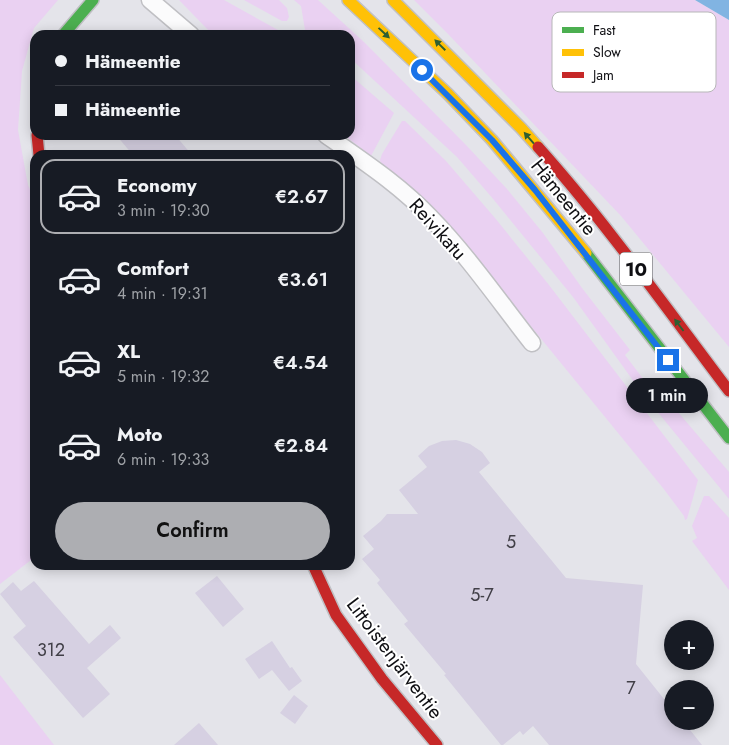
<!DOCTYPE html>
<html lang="en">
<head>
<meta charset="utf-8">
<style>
  :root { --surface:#171b24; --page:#20242c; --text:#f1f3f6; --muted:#9ea1a6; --line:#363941; --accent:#adaeb2 }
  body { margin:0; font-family:Jost,sans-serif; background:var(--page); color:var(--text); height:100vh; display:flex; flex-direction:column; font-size:19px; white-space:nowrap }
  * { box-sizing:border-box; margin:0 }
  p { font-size:16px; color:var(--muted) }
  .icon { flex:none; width:28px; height:28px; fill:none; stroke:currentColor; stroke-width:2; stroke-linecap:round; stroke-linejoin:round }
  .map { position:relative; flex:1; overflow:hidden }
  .panel { position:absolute; left:30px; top:150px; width:325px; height:420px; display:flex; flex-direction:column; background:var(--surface); border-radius:15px; box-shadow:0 2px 12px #0003 }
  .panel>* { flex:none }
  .hud { position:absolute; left:30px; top:30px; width:325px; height:110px; border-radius:15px; box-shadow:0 2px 12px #0003; display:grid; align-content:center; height:110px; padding:0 25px; background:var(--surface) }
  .buttons { position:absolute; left:664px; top:620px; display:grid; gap:10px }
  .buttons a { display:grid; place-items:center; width:50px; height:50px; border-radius:50%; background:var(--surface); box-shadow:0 2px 12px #0003; font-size:25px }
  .end { position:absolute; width:22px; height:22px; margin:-11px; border:6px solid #1a73e8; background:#fff; box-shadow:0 0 0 2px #fff }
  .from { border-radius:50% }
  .bubble { position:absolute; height:35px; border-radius:18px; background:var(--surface); box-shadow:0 2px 12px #0003; font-size:16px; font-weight:600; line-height:35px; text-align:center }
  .hud b { display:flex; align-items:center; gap:18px; height:48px; font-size:19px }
  .hud b+b { border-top:1px solid var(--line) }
  .hud i { width:12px; height:12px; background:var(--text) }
  ul { padding:9px 0 0; list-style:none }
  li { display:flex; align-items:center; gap:15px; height:75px; margin:0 10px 8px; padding:0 15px; border:2px solid transparent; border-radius:15px }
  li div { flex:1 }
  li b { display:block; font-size:19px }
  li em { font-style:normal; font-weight:600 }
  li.on { border-color:var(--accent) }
  li>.icon { width:45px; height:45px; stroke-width:1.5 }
  .button { display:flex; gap:10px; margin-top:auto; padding:10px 25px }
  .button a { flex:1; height:58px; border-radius:30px; background:var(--accent); color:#111; font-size:20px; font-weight:600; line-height:58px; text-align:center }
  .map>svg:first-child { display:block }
  .green { fill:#ead1f2 }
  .water { fill:#81b4e2 }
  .building { fill:#d6d0e2 }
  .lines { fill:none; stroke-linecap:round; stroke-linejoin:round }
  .street-casing { stroke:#c0c0c4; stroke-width:19 }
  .fast-casing { stroke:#c0c0c4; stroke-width:14 }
  .slow-casing { stroke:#c0c0c4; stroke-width:14 }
  .jam-casing { stroke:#c0c0c4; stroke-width:14 }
  .street { stroke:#fbfbfc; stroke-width:16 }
  .fast { stroke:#4caf50; stroke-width:11 }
  .slow { stroke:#ffc107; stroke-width:11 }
  .jam { stroke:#c62828; stroke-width:11 }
  .oneway { fill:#2e5f32 }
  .route { stroke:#1a73e8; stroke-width:6 }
  .labels { text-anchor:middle; stroke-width:4; stroke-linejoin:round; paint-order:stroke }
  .number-label { font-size:18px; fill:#413f47 }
  .shield { fill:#fff; stroke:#57575a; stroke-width:1 }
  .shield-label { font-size:19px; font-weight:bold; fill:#0f0f13 }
  .street-label { font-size:20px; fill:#0f0f13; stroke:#fff }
  .key { fill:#fff; stroke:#b7b7b8; stroke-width:1 }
  .key-label { font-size:14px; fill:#0f0f13 }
</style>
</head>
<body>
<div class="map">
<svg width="729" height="745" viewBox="0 0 729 745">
  <rect width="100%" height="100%" fill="#e4e4ea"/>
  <g class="green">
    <path d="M0,0H58L34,28L22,71L18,130L28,185L35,201V557L0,584Z"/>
    <path d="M179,0H224L287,35H213Z"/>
    <path d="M244,0H279L287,8L289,17L287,21H282Z"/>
    <path d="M294,0H318L365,43L466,145L507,189L543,233L582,288L630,350L625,355L644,380L637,386L573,297L494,200L457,157L350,58V35H312L305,30L301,6Z"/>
    <path d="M414,0H695L729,20V347L621,216L449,35Z"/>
    <path d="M350,75L394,113L371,156L344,135H350Z"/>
    <path d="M402,121H405L446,161L495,218L549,285L698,480L687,519L685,520L684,516L663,488L453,231L420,195L381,164L380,160L382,154Z"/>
    <path d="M654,394L660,402L666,398L729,472V499L647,399Z"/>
    <path d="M704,496H709L729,518V590L692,541L697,538L692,526Z"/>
    <path d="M0,675L54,745H0Z"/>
  </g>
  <path class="water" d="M695,0H729V20Z"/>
  <g class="building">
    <path d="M116,135H175L192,155H133Z"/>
    <path d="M456,440L470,444L482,452L490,463L479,472L566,578L643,585L636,664L672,709V721H683L702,745H549L533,726L523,735L520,731L503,745H501L444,675L446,674L404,624L408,621L377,583L380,580L362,559L374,549L363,536L381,521L387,514H418L399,490L427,467L418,456L429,446L442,441Z"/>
    <path d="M217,576L244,609L223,627L195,593Z"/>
    <path d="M34,581L89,644L110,625L121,638L87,668L110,694L83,718L13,637L26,626L0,594L13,582L21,591Z"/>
    <path d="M272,641L290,668L292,667L302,681L289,691L272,670L259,679L245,659Z"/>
    <path d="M294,695L308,706L295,724L280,713Z"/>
    <path d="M199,723L218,745H174Z"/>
  </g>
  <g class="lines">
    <defs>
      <g id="street">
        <path d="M150,0L191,35"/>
        <path d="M326,135C363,161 400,185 431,218C468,256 499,301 532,343"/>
      </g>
      <g id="fast">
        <path d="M63,35L93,0"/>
        <path d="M586,253L729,438"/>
      </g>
      <g id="slow">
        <path d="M348,0L448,94L492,140L586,253"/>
        <path d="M393,0L521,128L538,147"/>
      </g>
      <g id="jam">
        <path d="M37,135L39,155"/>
        <path d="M538,147C607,224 667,309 729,391"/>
        <path d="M313,565L336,615L382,679L437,745"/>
      </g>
    </defs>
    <use href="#street" class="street-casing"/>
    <use href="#fast" class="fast-casing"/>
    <use href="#slow" class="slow-casing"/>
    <use href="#jam" class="jam-casing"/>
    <use href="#street" class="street"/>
    <use href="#fast" class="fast"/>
    <use href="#slow" class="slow"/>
    <use href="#jam" class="jam"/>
  </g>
  <defs><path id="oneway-solid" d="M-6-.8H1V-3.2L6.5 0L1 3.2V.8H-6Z" transform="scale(1.25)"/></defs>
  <g class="oneway">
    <use href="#oneway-solid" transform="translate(384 33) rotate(43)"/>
    <use href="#oneway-solid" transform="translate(440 45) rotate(-135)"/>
    <use href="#oneway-solid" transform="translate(529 138) rotate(-131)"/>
    <use href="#oneway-solid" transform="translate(679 325) rotate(-127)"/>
  </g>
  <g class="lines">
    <path class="route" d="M422,70L492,140L535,190L668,360"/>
  </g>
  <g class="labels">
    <g class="number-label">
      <text x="511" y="548">5</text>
      <text x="482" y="601">5-7</text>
      <text x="51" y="656">312</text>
      <text x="631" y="694">7</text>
    </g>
    <rect class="shield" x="620" y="252.5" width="32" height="33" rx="4"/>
    <g class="shield-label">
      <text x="636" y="276">10</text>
    </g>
    <g class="street-label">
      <text transform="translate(564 197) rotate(51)" y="7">Hämeentie</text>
      <text transform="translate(438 229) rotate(48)" y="7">Reivikatu</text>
      <text transform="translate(395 658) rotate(53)" y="7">Littoistenjärventie</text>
    </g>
  </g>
  <rect x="552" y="12" width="164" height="80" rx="8" class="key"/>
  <rect x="562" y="27" width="22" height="6" fill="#4caf50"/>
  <rect x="562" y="49" width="22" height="7" fill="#ffc107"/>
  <rect x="562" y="72" width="22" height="6" fill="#c62828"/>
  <g class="key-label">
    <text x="593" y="35">Fast</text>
    <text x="593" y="57">Slow</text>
    <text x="593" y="80">Jam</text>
  </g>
</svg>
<div class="buttons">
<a>+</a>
<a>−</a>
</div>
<i class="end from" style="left:422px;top:70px"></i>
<i class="end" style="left:668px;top:360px"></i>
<div class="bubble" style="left:626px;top:378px;width:82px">1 min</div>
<div class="hud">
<b><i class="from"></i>Hämeentie</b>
<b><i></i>Hämeentie</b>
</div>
<section class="panel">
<ul>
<li class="on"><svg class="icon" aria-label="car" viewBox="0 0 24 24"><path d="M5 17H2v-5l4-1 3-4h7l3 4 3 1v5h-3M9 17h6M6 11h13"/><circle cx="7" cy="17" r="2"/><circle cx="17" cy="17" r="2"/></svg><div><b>Economy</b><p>3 min · 19:30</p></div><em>€2.67</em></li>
<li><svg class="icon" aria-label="car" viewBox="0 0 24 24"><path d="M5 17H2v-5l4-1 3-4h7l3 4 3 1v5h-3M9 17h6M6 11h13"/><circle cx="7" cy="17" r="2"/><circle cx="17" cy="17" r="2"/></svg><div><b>Comfort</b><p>4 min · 19:31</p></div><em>€3.61</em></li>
<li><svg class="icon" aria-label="car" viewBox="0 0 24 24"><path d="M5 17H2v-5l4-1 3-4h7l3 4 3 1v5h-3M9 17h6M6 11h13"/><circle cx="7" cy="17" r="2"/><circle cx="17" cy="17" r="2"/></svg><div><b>XL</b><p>5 min · 19:32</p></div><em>€4.54</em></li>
<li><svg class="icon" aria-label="car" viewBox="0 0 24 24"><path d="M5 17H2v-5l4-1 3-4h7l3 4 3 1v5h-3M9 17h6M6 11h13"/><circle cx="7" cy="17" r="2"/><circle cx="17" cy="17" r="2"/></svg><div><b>Moto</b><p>6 min · 19:33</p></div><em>€2.84</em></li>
</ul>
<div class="button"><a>Confirm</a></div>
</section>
</div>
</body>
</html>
